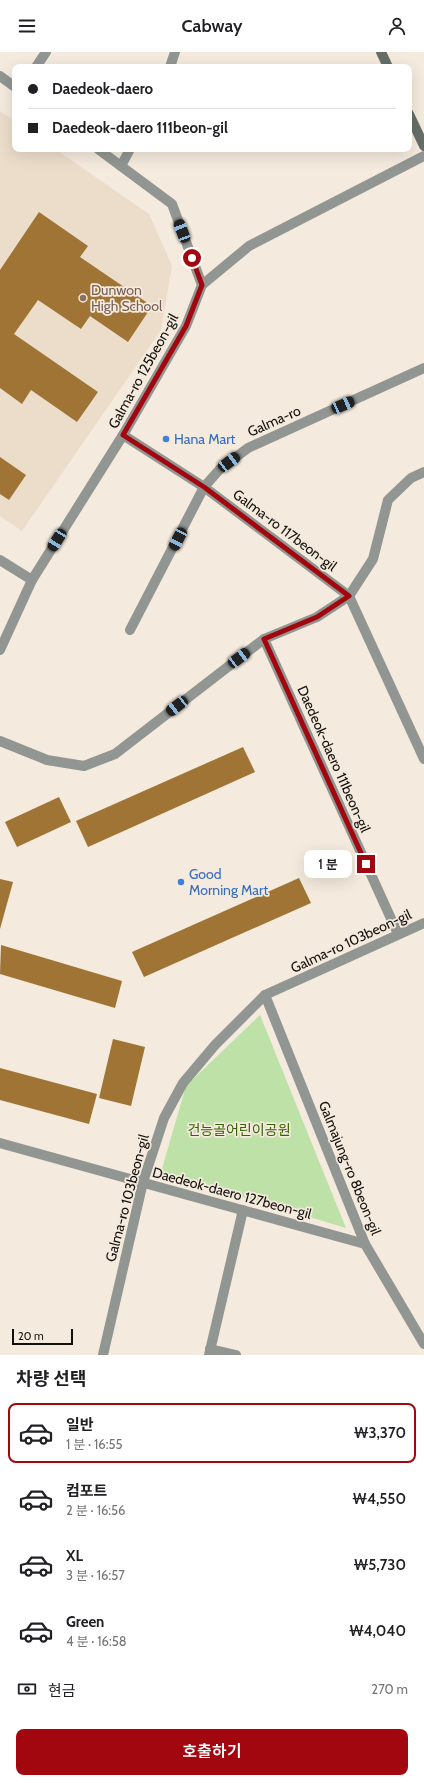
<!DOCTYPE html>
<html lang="ko">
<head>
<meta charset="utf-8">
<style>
  :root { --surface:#fff; --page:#f2f2f2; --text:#202124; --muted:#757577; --line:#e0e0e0; --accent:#a20710 }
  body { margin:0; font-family:Cabin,"Noto Sans KR",sans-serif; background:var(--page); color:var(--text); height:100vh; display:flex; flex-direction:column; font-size:15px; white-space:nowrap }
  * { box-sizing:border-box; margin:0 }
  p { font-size:13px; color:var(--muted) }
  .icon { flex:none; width:22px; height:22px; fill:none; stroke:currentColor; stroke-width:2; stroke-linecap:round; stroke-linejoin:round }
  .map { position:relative; height:1303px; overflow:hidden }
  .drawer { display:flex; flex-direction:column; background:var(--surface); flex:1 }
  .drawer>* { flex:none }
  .hud { position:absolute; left:12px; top:12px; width:400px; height:88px; border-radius:8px; box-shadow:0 4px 16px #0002; display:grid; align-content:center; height:88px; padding:0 16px; background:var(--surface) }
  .scale { position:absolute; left:12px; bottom:10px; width:61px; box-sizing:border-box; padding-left:4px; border:2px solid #13100b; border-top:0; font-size:11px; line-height:14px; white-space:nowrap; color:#13100b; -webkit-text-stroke:3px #f4eadd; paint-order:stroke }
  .end { position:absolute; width:18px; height:18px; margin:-9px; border:5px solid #a20710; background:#fff; box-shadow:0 0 0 2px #fff }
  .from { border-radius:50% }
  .bubble { position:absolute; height:28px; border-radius:8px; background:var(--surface); box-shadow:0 4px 16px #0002; font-size:13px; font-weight:600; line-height:28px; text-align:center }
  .car { position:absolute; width:12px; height:24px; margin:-12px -6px; border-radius:5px; box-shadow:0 0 3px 1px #0007; background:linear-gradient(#222 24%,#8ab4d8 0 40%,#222 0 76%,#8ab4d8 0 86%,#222 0) }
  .hud b { display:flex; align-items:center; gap:14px; height:38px; font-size:15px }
  .hud b+b { border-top:1px solid var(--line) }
  .hud i { width:10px; height:10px; background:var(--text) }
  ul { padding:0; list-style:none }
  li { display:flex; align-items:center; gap:12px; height:60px; margin:0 8px 6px; padding:0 8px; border:2px solid transparent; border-radius:8px }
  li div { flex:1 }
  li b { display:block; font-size:15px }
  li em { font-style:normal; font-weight:600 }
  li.current { border-color:var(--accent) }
  li>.icon { width:36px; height:36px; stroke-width:1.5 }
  h2 { padding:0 16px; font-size:18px; line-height:48px }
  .pay { display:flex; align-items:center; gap:10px; height:44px; padding:0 16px; font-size:15px }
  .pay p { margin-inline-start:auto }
  .primary-button { display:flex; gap:8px; margin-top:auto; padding:8px 16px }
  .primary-button a { flex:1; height:46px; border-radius:8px; background:var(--accent); color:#fff; font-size:16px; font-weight:600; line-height:46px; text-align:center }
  header { display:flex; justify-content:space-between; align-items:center; height:52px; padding:0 16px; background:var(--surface); font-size:18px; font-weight:600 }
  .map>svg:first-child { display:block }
  .built { fill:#ecddca }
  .green { fill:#bee1a8 }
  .building { fill:#9f7434 }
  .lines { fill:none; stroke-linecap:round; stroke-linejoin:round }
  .minor { stroke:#919692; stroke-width:10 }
  .secondary { stroke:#666e68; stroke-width:10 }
  .route { stroke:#a20710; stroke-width:5 }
  .education-dot { fill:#8d6e63; stroke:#f4eadd; stroke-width:1.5 }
  .shop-dot { fill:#3f7fe0; stroke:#f4eadd; stroke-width:1.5 }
  .labels { text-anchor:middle; stroke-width:3.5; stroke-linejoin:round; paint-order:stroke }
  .education-label { font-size:14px; fill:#785e54; stroke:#f4eadd; text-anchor:start }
  .street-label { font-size:14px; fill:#13100b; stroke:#f4eadd }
  .shop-label { font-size:14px; fill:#366cbe; stroke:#f4eadd; text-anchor:start }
  .park-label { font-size:14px; fill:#356302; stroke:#f4eadd }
</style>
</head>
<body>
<header><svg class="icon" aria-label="menu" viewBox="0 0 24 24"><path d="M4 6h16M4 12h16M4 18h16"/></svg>Cabway<svg class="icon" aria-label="person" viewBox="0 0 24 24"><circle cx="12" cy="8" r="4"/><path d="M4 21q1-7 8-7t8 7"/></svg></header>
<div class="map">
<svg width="424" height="1303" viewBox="0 0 424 1303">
  <rect width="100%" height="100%" fill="#f4eadd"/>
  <path class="built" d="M0,59L15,69V97H55L149,162L172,214L161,278L22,479L0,464Z"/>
  <path class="green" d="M260,963L346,1176L161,1120L186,1034Z"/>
  <g class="building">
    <path d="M39,160L88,194L80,205L152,254L128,290L90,264L81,277L38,248L14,282L98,340L77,370L31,338L22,352L0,336V218Z"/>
    <path d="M0,405L26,423L9,448L0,442Z"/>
    <path d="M243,695L255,720L88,795L76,769Z"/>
    <path d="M59,745L71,770L17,795L5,770Z"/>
    <path d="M299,826L311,851L144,925L132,900Z"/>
    <path d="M0,827L13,830L0,877Z"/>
    <path d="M1,893L122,929L115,956L0,922Z"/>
    <path d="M113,987L145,995L131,1054L99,1046Z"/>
    <path d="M0,1016L97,1042L89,1072L0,1048Z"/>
  </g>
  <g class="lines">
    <g class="minor">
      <path d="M36,15L46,0"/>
      <path d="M170,15L175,0"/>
      <path d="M0,24L15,35"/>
      <path d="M98,97L172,152L202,233"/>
      <path d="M121,114L130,97"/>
      <path d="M123,383L204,435L349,544L424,707"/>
      <path d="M0,508L32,528"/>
      <path d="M130,578L204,435L220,417L248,396L424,316"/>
      <path d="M264,587L398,882"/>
      <path d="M0,598L32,528L123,383L186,274L202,233L249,194L424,104"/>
      <path d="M0,689L47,708L84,714L115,702L264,587L317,565L349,544L373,507L388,448L411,426L424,420"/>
      <path d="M265,943L365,1192L424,1292"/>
      <path d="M0,1091L365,1192"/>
      <path d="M210,1297L236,1303"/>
      <path d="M103,1303L143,1130L164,1066L183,1031L215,993L265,943L424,871"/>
      <path d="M209,1303L243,1158"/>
    </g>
    <g class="secondary">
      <path d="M381,0L388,15"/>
      <path d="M409,62L424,94"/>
    </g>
  </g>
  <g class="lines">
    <path class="route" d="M192,206L202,233L186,274L123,383L204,435L349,544L317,565L264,587L366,812"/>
  </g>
  <circle class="education-dot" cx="83" cy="246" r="4"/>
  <g class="shop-dot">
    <circle cx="166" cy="387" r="4"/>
    <circle cx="181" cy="830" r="4"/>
  </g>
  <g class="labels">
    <g class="education-label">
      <text x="91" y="243">Dunwon<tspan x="91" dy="16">High School</tspan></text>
    </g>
    <g class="street-label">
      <text transform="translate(143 319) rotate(-61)" y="5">Galma-ro 125beon-gil</text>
      <text transform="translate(274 369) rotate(-24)" y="5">Galma-ro</text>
      <text transform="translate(285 478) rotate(37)" y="5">Galma-ro 117beon-gil</text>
      <text transform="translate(334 707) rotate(66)" y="5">Daedeok-daero 111beon-gil</text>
      <text transform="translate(351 889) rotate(-25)" y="5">Galma-ro 103beon-gil</text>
      <text transform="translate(350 1116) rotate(68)" y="5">Galmajung-ro 8beon-gil</text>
      <text transform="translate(232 1141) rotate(15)" y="5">Daedeok-daero 127beon-gil</text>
      <text transform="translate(127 1146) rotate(-75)" y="5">Galma-ro 103beon-gil</text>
    </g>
    <g class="shop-label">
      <text x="174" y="392">Hana Mart</text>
      <text x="189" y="827">Good<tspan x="189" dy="16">Morning Mart</tspan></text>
    </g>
    <g class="park-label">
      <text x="239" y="1083">건능골어린이공원</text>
    </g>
  </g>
</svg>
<div class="scale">20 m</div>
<i class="end from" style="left:192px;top:206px"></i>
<i class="end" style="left:366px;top:812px"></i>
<div class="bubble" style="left:304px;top:798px;width:48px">1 분</div>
<i class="car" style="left:182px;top:179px;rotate:339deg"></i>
<i class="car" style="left:343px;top:353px;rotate:66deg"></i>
<i class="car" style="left:229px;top:410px;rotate:53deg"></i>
<i class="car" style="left:178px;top:487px;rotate:207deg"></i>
<i class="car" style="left:57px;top:488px;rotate:212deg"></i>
<i class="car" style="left:239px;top:606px;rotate:53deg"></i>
<i class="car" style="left:177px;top:654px;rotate:232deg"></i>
<div class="hud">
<b><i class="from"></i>Daedeok-daero</b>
<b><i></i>Daedeok-daero 111beon-gil</b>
</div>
</div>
<section class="drawer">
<h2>차량 선택</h2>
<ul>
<li class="current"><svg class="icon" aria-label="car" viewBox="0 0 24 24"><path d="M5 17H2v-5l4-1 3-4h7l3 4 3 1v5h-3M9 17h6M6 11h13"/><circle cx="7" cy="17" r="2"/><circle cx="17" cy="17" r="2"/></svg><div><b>일반</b><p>1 분 · 16:55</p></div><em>₩3,370</em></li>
<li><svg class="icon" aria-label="car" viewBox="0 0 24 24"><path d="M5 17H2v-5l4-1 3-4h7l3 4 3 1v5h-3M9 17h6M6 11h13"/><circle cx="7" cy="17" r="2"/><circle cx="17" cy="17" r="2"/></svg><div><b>컴포트</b><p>2 분 · 16:56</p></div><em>₩4,550</em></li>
<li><svg class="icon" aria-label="car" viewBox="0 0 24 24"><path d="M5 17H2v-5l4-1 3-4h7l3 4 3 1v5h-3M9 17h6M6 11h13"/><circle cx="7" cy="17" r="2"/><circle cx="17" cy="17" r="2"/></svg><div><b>XL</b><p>3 분 · 16:57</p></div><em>₩5,730</em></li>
<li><svg class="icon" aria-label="car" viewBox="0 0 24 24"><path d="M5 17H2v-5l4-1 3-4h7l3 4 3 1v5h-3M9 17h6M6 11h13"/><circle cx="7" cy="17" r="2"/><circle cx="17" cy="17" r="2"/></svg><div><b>Green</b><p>4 분 · 16:58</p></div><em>₩4,040</em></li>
</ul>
<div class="pay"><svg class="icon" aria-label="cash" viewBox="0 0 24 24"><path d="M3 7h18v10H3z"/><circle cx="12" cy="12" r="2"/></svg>현금<p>270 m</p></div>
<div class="primary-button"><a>호출하기</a></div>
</section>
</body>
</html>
